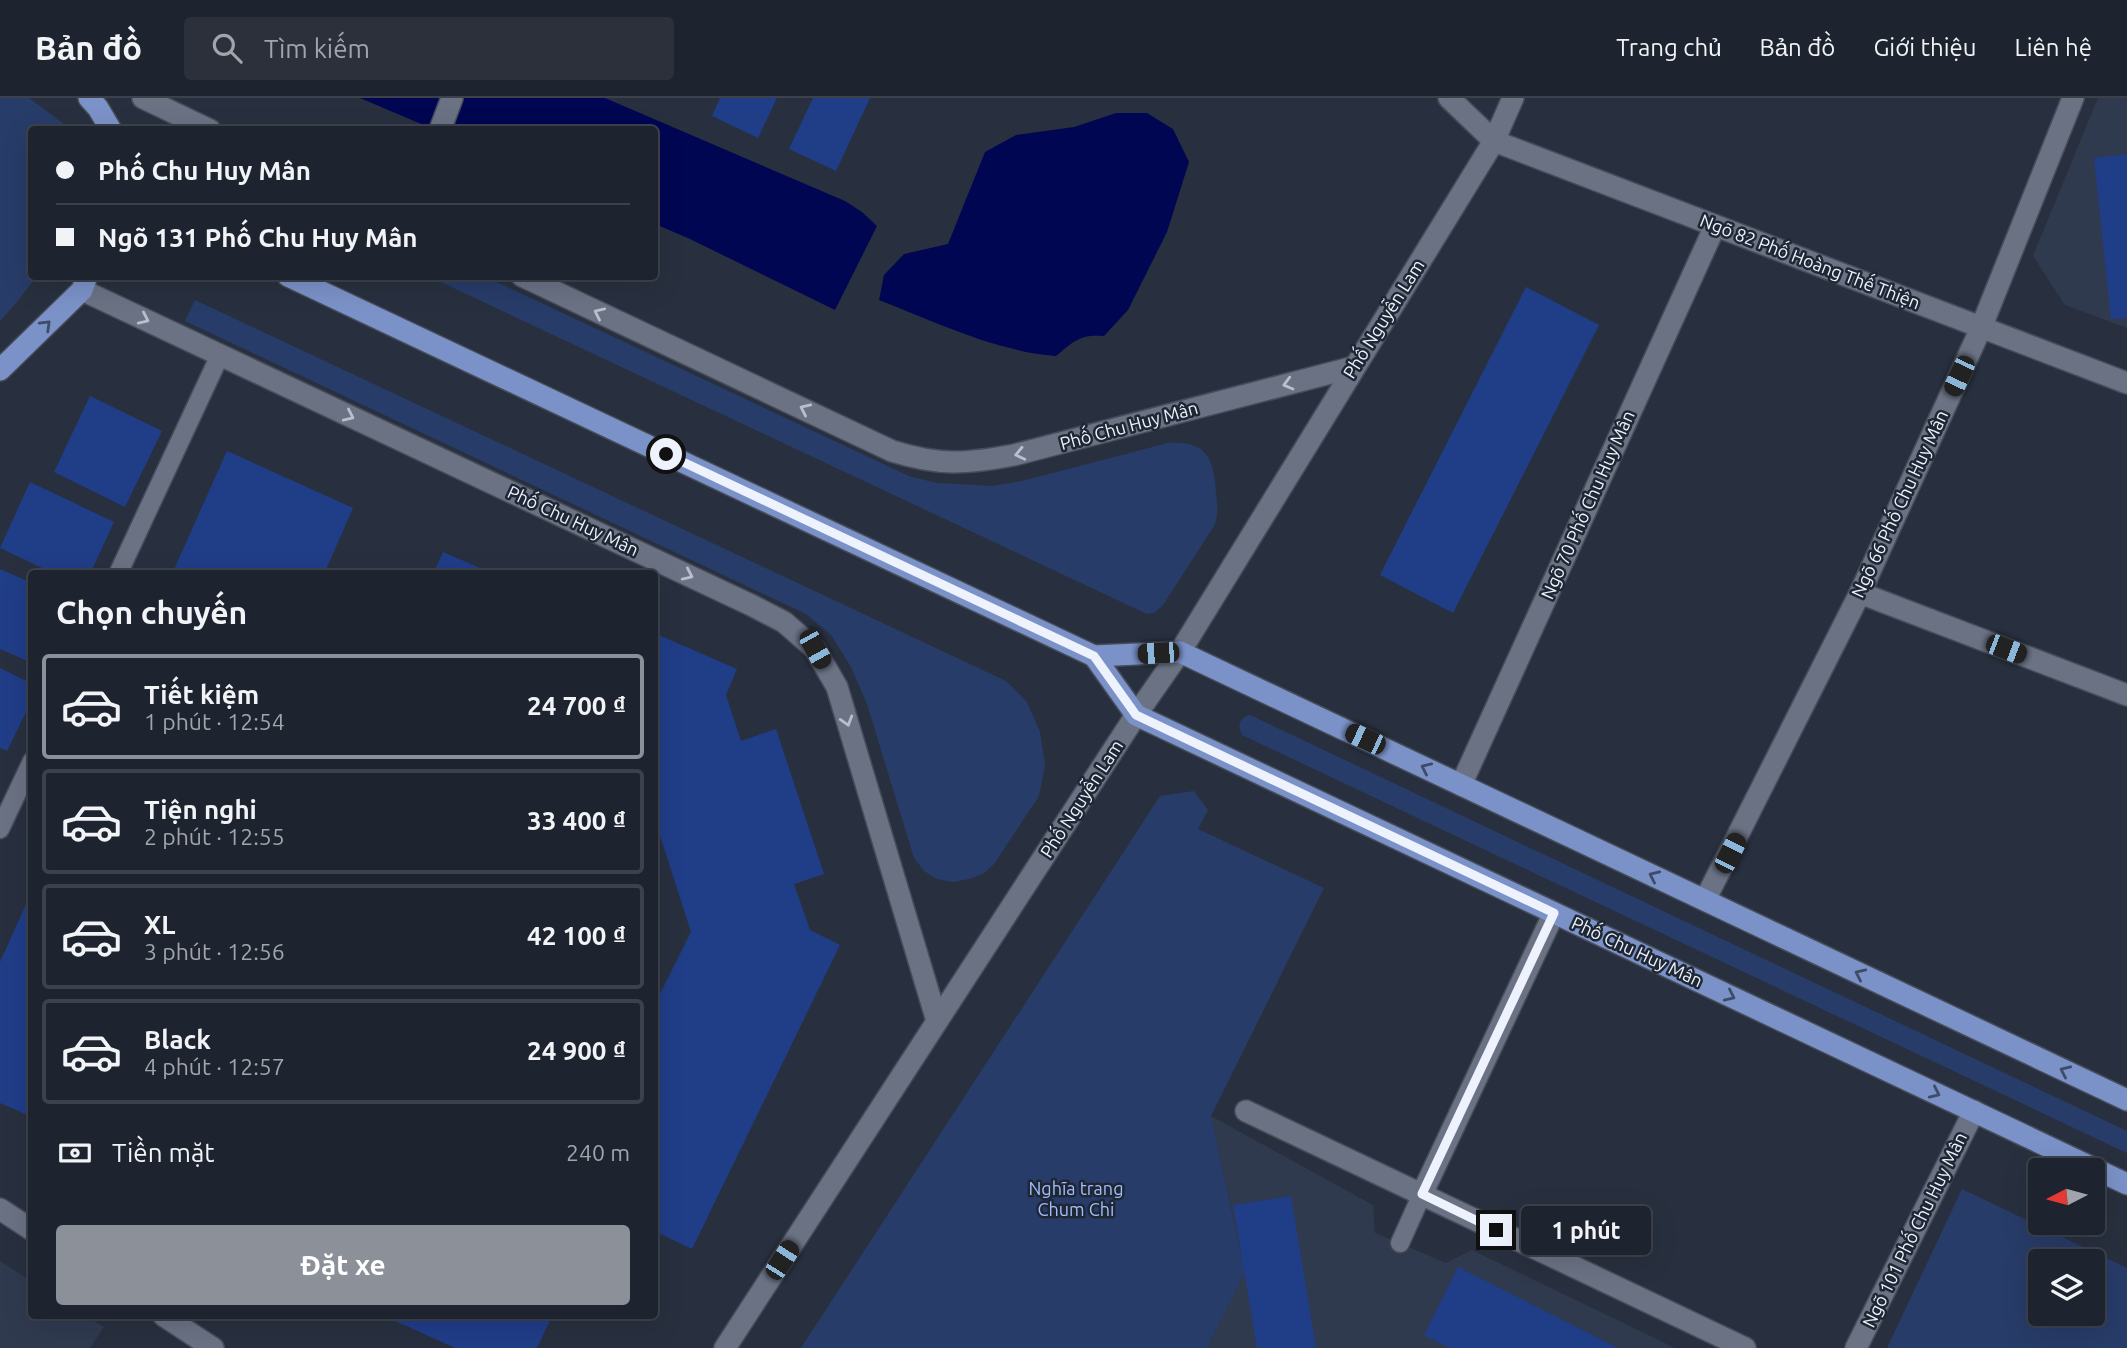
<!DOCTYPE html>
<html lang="vi">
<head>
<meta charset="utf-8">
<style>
  :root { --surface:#1e242f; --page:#2b303b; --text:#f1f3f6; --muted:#a1a4aa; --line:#3c414b; --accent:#8c9099 }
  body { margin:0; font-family:Ubuntu,sans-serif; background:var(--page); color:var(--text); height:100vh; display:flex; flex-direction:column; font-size:26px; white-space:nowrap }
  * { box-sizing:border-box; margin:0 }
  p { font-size:23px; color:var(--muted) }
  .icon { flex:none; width:38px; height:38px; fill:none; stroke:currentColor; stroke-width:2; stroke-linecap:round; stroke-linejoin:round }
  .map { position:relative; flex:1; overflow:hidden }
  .panel { position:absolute; left:28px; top:472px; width:630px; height:749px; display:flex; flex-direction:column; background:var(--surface); border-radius:7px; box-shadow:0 7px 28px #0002,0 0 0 2px var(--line) }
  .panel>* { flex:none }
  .hud { position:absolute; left:28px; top:28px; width:630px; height:154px; border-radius:7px; box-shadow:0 7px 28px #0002,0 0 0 2px var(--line); display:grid; align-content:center; height:154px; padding:0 28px; background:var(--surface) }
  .needle { width:46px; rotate:264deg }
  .fabs { position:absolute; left:2028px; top:1060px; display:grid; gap:14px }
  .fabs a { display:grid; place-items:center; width:77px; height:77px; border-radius:7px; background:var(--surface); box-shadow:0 7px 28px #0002,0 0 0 2px var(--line); font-size:35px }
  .end { position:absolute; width:32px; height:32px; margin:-16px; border:9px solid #edf2fc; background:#111; box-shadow:0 0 0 4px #111 }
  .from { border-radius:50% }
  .bubble { position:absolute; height:49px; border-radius:7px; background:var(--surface); box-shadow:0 7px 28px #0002,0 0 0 2px var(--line); font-size:23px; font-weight:600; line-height:49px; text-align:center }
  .car { position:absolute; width:21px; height:42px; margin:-21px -10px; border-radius:9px; box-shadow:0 0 5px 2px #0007; background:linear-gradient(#222 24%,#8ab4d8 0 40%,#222 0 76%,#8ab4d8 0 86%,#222 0) }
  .hud b { display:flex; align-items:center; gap:24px; height:66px; font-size:26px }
  .hud b+b { border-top:2px solid var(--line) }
  .hud i { width:18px; height:18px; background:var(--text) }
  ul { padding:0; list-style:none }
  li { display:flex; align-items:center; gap:21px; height:105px; margin:0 14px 10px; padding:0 14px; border:4px solid var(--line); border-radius:7px }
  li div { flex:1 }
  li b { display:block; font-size:26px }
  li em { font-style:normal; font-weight:600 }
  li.selected { border-color:var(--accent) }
  li>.icon { width:63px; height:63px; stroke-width:1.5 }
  h2 { padding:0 28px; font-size:32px; line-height:84px }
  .pay { display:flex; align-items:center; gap:18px; height:77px; padding:0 28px; font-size:26px }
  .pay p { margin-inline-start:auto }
  .cta { display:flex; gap:14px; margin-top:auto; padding:14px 28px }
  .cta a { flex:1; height:80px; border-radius:7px; background:var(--accent); color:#fff; font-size:28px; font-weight:600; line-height:80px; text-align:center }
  header { display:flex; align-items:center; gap:42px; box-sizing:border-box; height:98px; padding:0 35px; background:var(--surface); border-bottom:2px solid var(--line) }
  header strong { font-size:33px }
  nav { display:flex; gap:38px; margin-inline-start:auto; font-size:24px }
  .search { width:490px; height:63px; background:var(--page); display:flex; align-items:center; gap:18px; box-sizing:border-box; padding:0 24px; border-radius:7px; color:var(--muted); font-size:26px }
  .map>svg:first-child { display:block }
  .built { fill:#303a4f }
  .green { fill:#283c69; fill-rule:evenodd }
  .water { fill:#010652 }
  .building { fill:#203d87 }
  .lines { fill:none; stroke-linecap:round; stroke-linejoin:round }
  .lane-casing { stroke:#464c59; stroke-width:21 }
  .street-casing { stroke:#464c59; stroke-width:24 }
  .secondary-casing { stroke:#464c59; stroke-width:24 }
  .primary-casing { stroke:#464c59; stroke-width:24 }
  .lane { stroke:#6a7284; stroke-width:18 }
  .street { stroke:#6a7284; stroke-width:21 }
  .secondary { stroke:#6a7284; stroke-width:21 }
  .primary { stroke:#7b92c8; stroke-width:21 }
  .oneway { stroke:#b9bfcc }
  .oneway2 { stroke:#3f4c68 }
  .route { stroke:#edf2fc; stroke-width:9 }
  .labels { text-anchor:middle; stroke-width:5; stroke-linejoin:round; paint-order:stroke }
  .street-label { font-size:18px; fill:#edf2fc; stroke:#1f2634 }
  .park-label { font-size:18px; fill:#a2bfff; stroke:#1f2634 }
</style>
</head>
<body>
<header>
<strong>Bản đồ</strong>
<div class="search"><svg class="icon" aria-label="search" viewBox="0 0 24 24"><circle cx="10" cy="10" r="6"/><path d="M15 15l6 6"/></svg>Tìm kiếm</div>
<nav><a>Trang chủ</a><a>Bản đồ</a><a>Giới thiệu</a><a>Liên hệ</a></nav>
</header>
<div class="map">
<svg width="2127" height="1250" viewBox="0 0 2127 1250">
  <rect width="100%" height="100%" fill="#28303f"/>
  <g class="built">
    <path d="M2098,0H2127V230L2065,207L2033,158Z"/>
    <path d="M1211,1018L1373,1107L1375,1135L1446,1165L1472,1152L1675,1250H1207L1245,1173Z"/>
    <path d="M0,1163L31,1183L32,1218H86L104,1229L90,1250H0Z"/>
  </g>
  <g class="green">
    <path d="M0,0H29L64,26L67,31L32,32V178L36,179L16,205L0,223Z"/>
    <path d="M430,179H486L911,379L938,385L993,388L1022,383L1168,345C1207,342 1214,361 1216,395C1217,407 1219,417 1214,428L1163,507L1154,515L1147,516Z"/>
    <path d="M195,202L1006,583L1027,604L1040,634L1045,667L1039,698L994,766L983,776L969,781L953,784L937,781L924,773L914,760L867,606L851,569L831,537L806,516L185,223Z"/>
    <path d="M1250,617L2127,1033V1055L1242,637C1237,627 1239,620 1250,617Z"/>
    <path d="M1194,693L1208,712L1198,731L1324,790L1211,1018L1245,1174L1207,1250H801L1160,698Z"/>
    <path d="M1962,1091L2127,1170V1250H1887ZM2040,1164H2093V1216H2040Z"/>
  </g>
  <g class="water">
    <path d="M360,0H605L845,103L862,114L877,128L835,212L690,141L655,126L654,32L433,31Z"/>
    <path d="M1116,15H1147L1173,31L1189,64L1167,134L1128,212L1104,238C1080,236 1074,243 1056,258C994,253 936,224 879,202L884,177L904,156L948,146L985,54L1016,37L1074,29Z"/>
  </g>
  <g class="building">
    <path d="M720,0H777L758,40L712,18Z"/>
    <path d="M813,0H870L836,73L789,51Z"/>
    <path d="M2127,56V220L2111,221L2094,60Z"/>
    <path d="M1526,189L1599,227L1453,515L1380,477Z"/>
    <path d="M90,298L162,333L125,409L54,374Z"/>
    <path d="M227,353L353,410L324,476H172Z"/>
    <path d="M30,384L114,424L90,476H55L0,450Z"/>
    <path d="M443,454L494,476H433Z"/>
    <path d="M0,471L32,485V565L0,551Z"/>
    <path d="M654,535L737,571L726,597L741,643L776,631L824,776L794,786L810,832L840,847L692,1151L654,1133V908L691,834L654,719Z"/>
    <path d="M0,570L32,586V602L7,653L0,650Z"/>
    <path d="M32,793V1019L0,1005V864Z"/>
    <path d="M1291,1098L1316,1250H1257L1233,1107Z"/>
    <path d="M1458,1169L1618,1250H1450L1424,1237Z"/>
    <path d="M384,1218H552L537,1250H455Z"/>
  </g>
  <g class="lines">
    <defs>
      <g id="lane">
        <path d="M118,476L220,257"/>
        <path d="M0,731L32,663"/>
        <path d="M1400,1145L1422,1096"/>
      </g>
      <g id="street">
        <path d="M1449,0L1494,43L2127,285"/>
        <path d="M440,32L452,0"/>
        <path d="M1860,495L2127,597"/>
        <path d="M1461,687L1715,128"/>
        <path d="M1705,802L1860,495L1981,230L2073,0"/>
        <path d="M1246,1013L1745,1250"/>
        <path d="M1422,1096L1554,815"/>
        <path d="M0,1111L32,1132"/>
        <path d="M164,1218L213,1250"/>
        <path d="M1856,1250L1974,1013"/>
      </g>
      <g id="secondary">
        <path d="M143,0L210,32"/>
        <path d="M522,178L892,353C940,368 965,366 1014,357L1354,269"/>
        <path d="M82,192L751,507L784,524L815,551L837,589L937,923"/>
        <path d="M725,1250L1136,617L1180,554L1494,43L1513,0"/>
      </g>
      <g id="primary">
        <path d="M89,0L98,10L111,32"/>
        <path d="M288,178L1094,558L1180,554L2127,1002"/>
        <path d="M0,272L82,192L87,178"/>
        <path d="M1094,558L1136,617L2127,1086"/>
      </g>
    </defs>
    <use href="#lane" class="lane-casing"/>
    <use href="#street" class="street-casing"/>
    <use href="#secondary" class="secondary-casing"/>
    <use href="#primary" class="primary-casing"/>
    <use href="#lane" class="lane"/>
    <use href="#street" class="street"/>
    <use href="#secondary" class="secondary"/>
    <use href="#primary" class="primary"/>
  </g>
  <defs><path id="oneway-chevron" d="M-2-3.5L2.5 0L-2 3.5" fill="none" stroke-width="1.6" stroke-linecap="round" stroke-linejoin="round" transform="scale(1.75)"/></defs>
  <g class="oneway">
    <use href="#oneway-chevron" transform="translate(599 215) rotate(-155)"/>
    <use href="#oneway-chevron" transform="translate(144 221) rotate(25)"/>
    <use href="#oneway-chevron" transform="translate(1288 286) rotate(165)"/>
    <use href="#oneway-chevron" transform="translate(805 311) rotate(-155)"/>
    <use href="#oneway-chevron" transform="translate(349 318) rotate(25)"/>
    <use href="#oneway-chevron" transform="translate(1020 356) rotate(167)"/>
    <use href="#oneway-chevron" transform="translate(688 477) rotate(25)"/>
    <use href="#oneway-chevron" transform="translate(847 623) rotate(73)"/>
  </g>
  <g class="oneway2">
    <use href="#oneway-chevron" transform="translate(46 227) rotate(-44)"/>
    <use href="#oneway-chevron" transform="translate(1426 670) rotate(-155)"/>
    <use href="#oneway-chevron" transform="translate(1654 778) rotate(-155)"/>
    <use href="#oneway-chevron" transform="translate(1860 876) rotate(-155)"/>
    <use href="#oneway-chevron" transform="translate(1730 898) rotate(25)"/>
    <use href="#oneway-chevron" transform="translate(2065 973) rotate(-155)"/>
    <use href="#oneway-chevron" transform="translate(1935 995) rotate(25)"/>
  </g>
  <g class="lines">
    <path class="route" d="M666,356L1094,558L1136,617L1554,815L1422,1096L1496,1132"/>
  </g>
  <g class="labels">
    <g class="street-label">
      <text transform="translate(1810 164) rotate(21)" y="6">Ngõ 82 Phố Hoàng Thế Thiện</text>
      <text transform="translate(1384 221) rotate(-58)" y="6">Phố Nguyễn Lam</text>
      <text transform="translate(1129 328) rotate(-15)" y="6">Phố Chu Huy Mân</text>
      <text transform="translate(1900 406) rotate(-65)" y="6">Ngõ 66 Phố Chu Huy Mân</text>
      <text transform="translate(1588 407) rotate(-66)" y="6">Ngõ 70 Phố Chu Huy Mân</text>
      <text transform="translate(573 423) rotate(25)" y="6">Phố Chu Huy Mân</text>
      <text transform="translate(1082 701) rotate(-57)" y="6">Phố Nguyễn Lam</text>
      <text transform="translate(1637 854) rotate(25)" y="6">Phố Chu Huy Mân</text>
      <text transform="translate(1915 1132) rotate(-64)" y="6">Ngõ 101 Phố Chu Huy Mân</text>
    </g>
    <g class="park-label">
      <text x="1076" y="1097">Nghĩa trang<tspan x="1076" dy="21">Chum Chi</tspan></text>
    </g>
  </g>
</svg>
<div class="fabs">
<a><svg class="needle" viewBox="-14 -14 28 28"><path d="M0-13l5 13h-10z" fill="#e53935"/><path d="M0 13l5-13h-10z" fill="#a1a4aa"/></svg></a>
<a><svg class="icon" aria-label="layers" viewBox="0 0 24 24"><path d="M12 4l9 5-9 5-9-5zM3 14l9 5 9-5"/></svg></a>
</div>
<i class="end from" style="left:666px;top:356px"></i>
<i class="end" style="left:1496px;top:1132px"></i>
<div class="bubble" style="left:1521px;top:1108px;width:130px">1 phút</div>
<i class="car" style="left:1959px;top:278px;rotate:205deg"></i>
<i class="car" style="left:815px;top:551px;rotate:151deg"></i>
<i class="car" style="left:2006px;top:551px;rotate:111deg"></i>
<i class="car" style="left:1158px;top:555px;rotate:267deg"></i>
<i class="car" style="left:1365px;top:641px;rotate:295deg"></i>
<i class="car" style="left:1730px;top:755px;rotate:27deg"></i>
<i class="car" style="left:782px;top:1162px;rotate:33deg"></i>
<div class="hud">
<b><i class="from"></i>Phố Chu Huy Mân</b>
<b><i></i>Ngõ 131 Phố Chu Huy Mân</b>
</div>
<section class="panel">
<h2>Chọn chuyến</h2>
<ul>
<li class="selected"><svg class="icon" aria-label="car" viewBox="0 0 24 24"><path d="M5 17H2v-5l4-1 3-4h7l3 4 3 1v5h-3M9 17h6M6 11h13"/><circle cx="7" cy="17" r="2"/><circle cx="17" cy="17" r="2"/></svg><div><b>Tiết kiệm</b><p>1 phút · 12:54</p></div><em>24 700 ₫</em></li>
<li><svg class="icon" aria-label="car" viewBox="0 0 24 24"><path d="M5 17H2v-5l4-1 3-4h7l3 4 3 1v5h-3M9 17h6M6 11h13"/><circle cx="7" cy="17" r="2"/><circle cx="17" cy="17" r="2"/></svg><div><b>Tiện nghi</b><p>2 phút · 12:55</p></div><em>33 400 ₫</em></li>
<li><svg class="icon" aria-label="car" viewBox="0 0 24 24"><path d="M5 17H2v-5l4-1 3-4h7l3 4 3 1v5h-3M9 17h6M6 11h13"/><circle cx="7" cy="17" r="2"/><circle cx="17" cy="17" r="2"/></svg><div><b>XL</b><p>3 phút · 12:56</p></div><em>42 100 ₫</em></li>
<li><svg class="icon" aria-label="car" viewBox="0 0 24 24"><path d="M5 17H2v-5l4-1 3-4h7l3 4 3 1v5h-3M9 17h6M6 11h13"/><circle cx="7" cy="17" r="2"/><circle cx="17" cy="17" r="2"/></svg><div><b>Black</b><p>4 phút · 12:57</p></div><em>24 900 ₫</em></li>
</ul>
<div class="pay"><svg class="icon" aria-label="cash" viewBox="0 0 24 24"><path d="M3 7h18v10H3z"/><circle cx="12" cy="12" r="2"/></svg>Tiền mặt<p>240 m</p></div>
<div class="cta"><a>Đặt xe</a></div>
</section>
</div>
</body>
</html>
